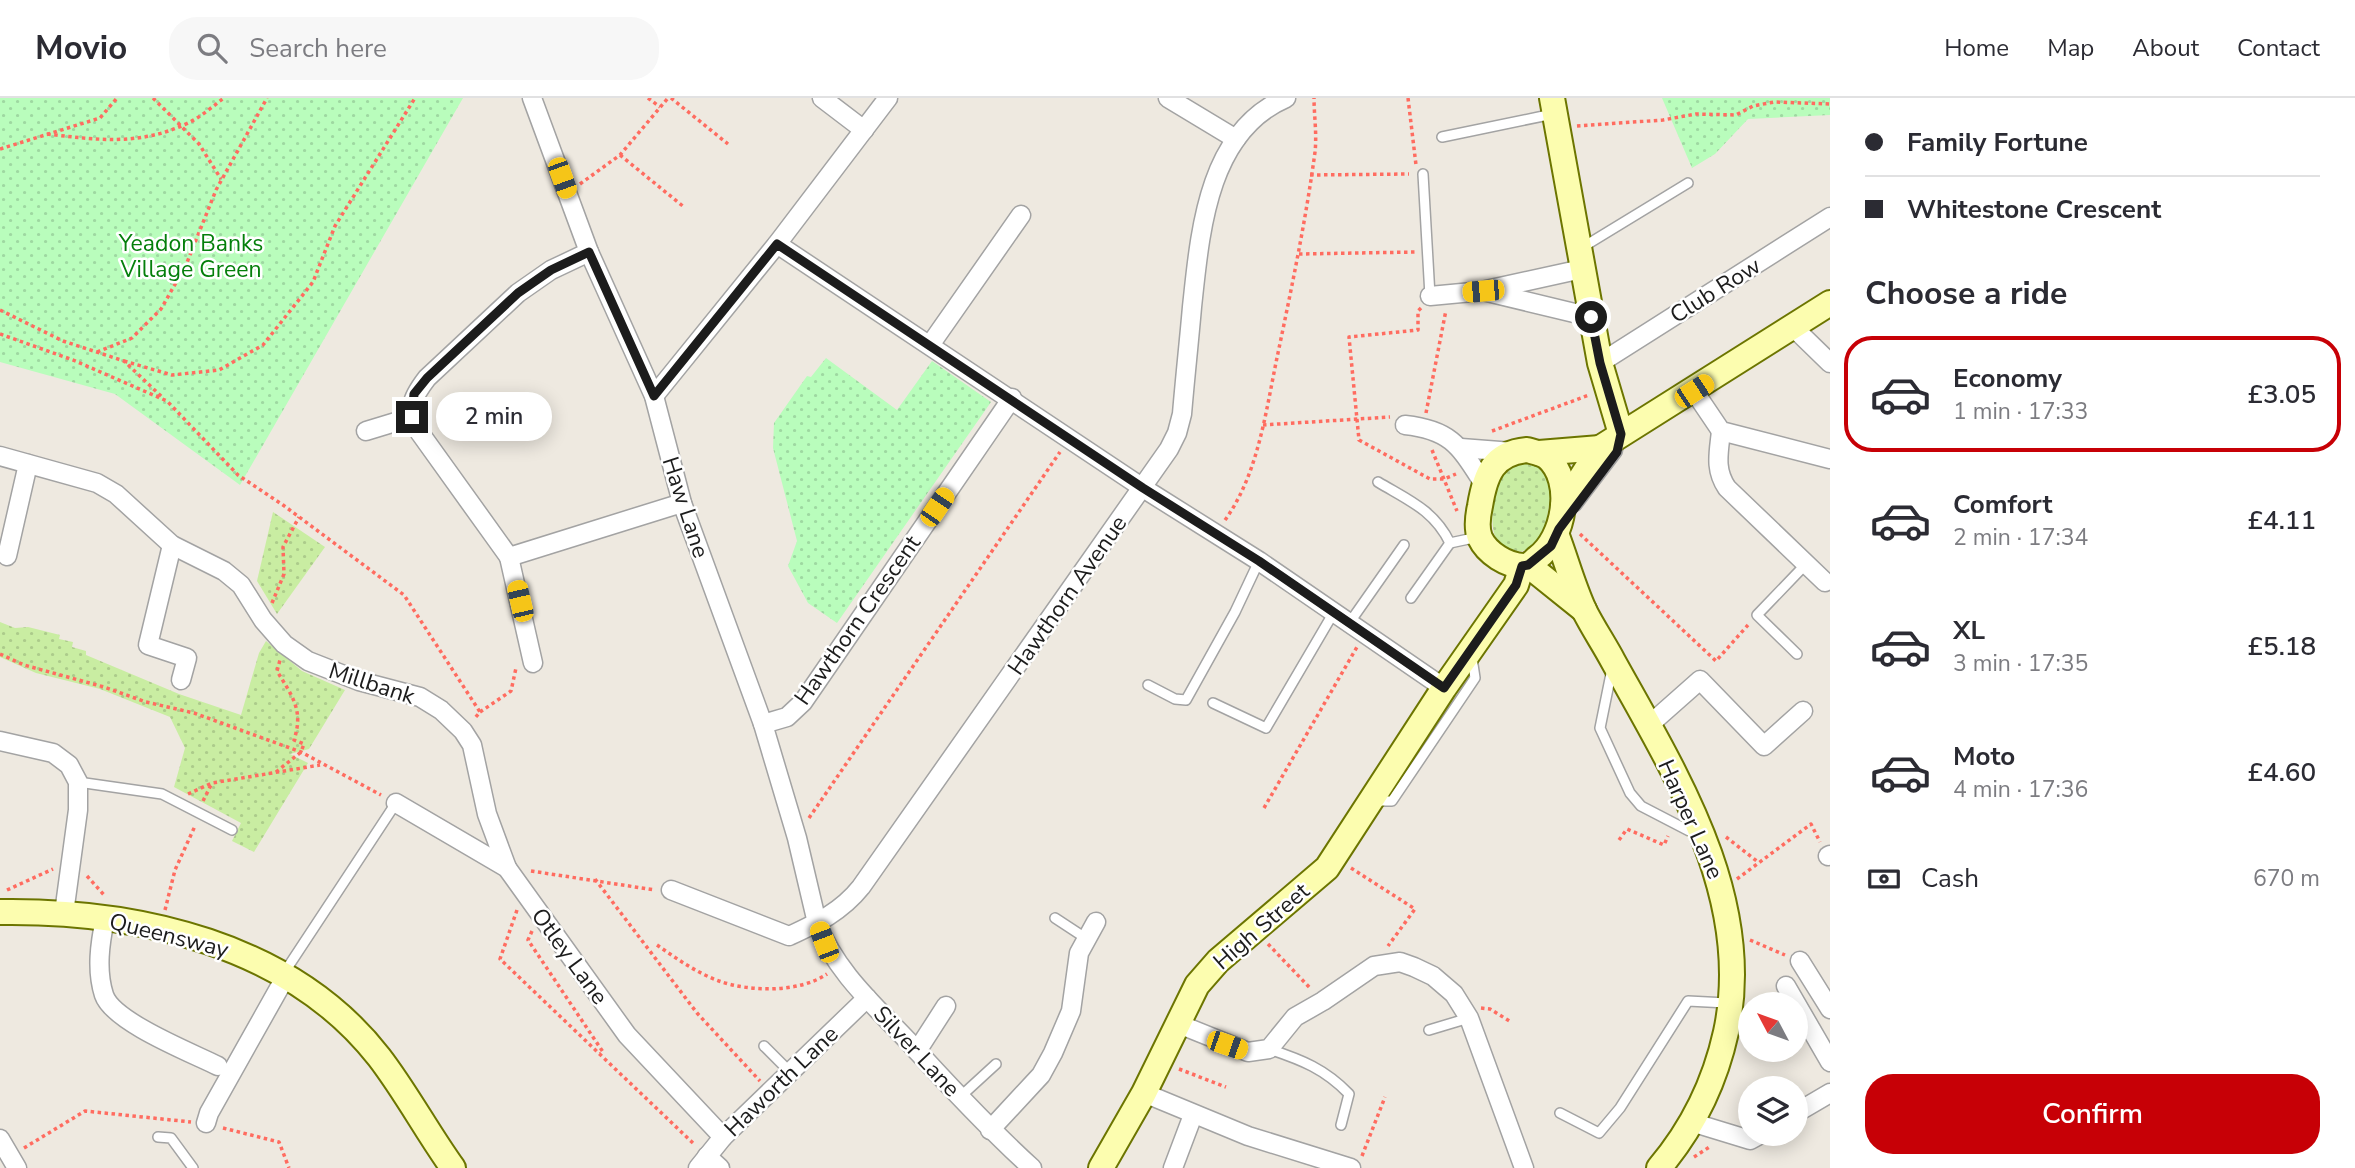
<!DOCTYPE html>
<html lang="en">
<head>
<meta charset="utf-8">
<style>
  :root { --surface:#fff; --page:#f7f7f7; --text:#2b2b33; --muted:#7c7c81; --line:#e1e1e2; --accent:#c70006 }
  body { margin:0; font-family:"Nunito Sans",sans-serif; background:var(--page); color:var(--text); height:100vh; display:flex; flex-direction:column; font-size:26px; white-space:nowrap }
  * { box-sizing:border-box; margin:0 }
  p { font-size:23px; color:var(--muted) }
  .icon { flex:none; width:38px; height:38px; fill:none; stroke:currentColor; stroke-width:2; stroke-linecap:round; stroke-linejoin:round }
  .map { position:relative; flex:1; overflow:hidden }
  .drawer { display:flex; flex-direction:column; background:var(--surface); width:525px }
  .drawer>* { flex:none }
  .top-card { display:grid; align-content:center; height:154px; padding:0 35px; background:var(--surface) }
  .needle { width:46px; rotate:311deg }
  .buttons { position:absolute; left:1738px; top:894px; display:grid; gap:14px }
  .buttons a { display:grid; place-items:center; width:70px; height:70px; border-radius:50%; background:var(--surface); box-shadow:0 4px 18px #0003; font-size:35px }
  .end { position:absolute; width:32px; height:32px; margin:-16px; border:9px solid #1c1c1c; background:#fff; box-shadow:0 0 0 4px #fff }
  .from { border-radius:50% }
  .bubble { position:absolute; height:49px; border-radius:24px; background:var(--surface); box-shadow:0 4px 18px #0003; font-size:23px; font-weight:600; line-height:49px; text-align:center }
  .car { position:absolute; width:21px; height:42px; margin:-21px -10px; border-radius:9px; box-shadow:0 0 5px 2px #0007; background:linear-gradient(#f5c518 24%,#345 0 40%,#f5c518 0 76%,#345 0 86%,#f5c518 0) }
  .top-card b { display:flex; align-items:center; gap:24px; height:66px; font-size:26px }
  .top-card b+b { border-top:2px solid var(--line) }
  .top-card i { width:18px; height:18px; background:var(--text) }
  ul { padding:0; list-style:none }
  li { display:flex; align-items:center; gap:21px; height:116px; margin:0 14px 10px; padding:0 21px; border:4px solid transparent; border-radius:28px }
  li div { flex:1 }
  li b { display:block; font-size:26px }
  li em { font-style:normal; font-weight:600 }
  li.selected { border-color:var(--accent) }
  li>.icon { width:63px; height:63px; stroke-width:1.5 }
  h2 { padding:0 35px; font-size:32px; line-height:84px }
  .pay { display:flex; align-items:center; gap:18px; height:77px; padding:0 35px; font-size:26px }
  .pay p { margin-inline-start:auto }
  .cta { display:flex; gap:14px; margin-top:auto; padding:14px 35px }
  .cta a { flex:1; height:80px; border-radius:28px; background:var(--accent); color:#fff; font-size:28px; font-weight:600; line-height:80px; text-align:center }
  header { display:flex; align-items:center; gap:42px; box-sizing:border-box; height:98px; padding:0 35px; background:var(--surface); border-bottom:2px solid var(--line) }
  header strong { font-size:33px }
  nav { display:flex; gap:38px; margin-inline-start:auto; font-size:24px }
  .search { width:490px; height:63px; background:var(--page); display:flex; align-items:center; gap:18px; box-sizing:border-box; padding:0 24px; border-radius:28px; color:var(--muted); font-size:26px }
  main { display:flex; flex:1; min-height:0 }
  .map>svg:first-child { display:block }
  .grass { fill:url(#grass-dots) }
  .park { fill:url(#park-dots) }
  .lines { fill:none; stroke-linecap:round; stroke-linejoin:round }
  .lane-casing { stroke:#a3a3a3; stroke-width:12 }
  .street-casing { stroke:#a3a3a3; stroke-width:21 }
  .secondary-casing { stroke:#6c7500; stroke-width:28 }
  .path { stroke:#ff6c60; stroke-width:3.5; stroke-dasharray:3.5 3.5; stroke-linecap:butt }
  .lane { stroke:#fff; stroke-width:9 }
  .street { stroke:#fff; stroke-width:18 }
  .secondary { stroke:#fcfdaf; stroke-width:24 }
  .route { stroke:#1c1c1c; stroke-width:9 }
  .labels { text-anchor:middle; stroke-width:5; stroke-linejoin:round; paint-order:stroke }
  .park-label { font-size:23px; fill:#047f0b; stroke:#fff }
  .street-label { font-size:23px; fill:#1c1c1c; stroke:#fff }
</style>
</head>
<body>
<header>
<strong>Movio</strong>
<div class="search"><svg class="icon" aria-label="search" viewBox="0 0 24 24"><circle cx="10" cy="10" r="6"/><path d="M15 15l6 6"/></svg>Search here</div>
<nav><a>Home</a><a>Map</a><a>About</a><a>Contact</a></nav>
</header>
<main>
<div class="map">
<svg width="1830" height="1070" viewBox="0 0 1830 1070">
  <defs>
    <pattern id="grass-dots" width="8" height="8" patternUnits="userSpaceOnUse" patternTransform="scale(1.75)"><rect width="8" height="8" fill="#c9eda2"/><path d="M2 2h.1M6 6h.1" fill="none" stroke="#accb8b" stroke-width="1.8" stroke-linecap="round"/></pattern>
    <pattern id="park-dots" width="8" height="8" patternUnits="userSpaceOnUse" patternTransform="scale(1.75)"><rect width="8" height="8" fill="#b9fdbc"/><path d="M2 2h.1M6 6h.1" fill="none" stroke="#9ed8a1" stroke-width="1.8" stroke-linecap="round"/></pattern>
  </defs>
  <rect width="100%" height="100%" fill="#eee9e0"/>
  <g class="grass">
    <path d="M1523,364C1553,369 1553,387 1548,413C1547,420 1546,428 1544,434C1536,455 1510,461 1497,442C1488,429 1493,385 1504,374C1510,369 1516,367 1523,364Z"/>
    <path d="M273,414L325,449L277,516L257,483Z"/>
    <path d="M0,524L15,530L28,529L60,537L59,541L73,544L72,549L86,553V557L179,596L241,617L259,555L266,543L302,573L345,592L309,651L290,656L308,665L254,754L232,743L241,725L174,689L185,650L170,619L100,591L36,575L0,559Z"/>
  </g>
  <g class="park">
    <path d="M0,0H463L240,387L115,296L0,264Z"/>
    <path d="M1662,0H1830V17L1748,21L1715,56L1692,70Z"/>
    <path d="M826,260L897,312L932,263L991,304L837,525L808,505L788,468L797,443L773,350L774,325L807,278L811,279Z"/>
  </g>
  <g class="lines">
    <defs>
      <g id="lane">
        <path d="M1442,39L1553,16"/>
        <path d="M1423,76L1430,198"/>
        <path d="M1583,149L1688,85"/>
        <path d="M1378,384C1408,402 1434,412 1450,445L1478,439"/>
        <path d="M1576,408L1617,354L1619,345"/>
        <path d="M1411,500L1450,445"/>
        <path d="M1350,524L1404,447"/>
        <path d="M1797,556L1757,517L1806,466"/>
        <path d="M1612,571L1600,630L1630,695L1641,708L1695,736"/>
        <path d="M1148,587L1175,601L1186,602L1235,514L1259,463"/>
        <path d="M1213,605L1266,630L1334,514"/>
        <path d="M78,684L162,696L232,732"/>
        <path d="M1376,703H1392L1475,580L1472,560"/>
        <path d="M1055,820L1087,841"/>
        <path d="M284,875L396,705"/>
        <path d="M1429,932L1469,920"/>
        <path d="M764,948L789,973"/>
        <path d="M1269,951C1302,962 1325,971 1349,996L1341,1027"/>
        <path d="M960,999L996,966"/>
        <path d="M1560,1015L1599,1035L1620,1010L1688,903L1727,905"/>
        <path d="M158,1039L171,1040L193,1070"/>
      </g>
      <g id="street">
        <path d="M532,0L589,154L654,298L682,405L763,626L797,740L817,825C835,873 874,907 908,943C948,987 988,1030 1032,1070"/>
        <path d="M822,0L864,32"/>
        <path d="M1168,0L1236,41"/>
        <path d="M777,146L1143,390L1259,463L1444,590"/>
        <path d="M589,154L551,172L518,195L427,280C410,302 408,310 420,335L509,459L682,405"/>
        <path d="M1486,192L1582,171"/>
        <path d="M1430,198L1483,193L1591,219"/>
        <path d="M1793,229L1830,265"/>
        <path d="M930,247L1021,117"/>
        <path d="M1600,265L1830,119"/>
        <path d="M1694,293L1721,333L1830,361"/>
        <path d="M654,298L777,146L888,0"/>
        <path d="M1405,327C1452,332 1460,349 1484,386"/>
        <path d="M366,333L412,319"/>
        <path d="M1721,333C1719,354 1714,371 1727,390L1825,484"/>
        <path d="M1461,350L1513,354"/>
        <path d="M0,358L97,385L116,396L172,447L224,473L241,487L263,522L284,546L308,563L359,583L420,599L441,612L463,633L472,647L487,716L507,770"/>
        <path d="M172,447L148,547L187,560L181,582"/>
        <path d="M7,458L28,366"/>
        <path d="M509,459L533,565"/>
        <path d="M763,626L787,619L803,604L1012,300"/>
        <path d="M1648,628L1700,582L1764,648L1803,613"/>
        <path d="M0,643L53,655L69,667L78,684V712L64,815"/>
        <path d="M396,705L507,770L627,937L723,1039"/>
        <path d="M1828,758L1830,757"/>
        <path d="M671,792L789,838C817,825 841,814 861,789L1169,351L1177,335L1182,316C1185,280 1189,244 1192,209C1200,135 1207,34 1286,0"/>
        <path d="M105,821C100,845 96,872 104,897C113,924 192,955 218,968"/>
        <path d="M1800,863L1830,911"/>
        <path d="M1786,888L1830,964"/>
        <path d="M1176,925L1248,954L1269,951L1295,919L1323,903L1374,868L1400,864L1414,869L1433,878L1454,896L1469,920L1524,1070"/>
        <path d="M917,953L946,908"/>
        <path d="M1144,995L1248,1038L1351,1070"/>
        <path d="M1796,1015L1830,995"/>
        <path d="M1691,1024L1750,1042L1761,1036"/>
        <path d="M206,1025L209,1015L286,878"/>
        <path d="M990,1032L1041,977L1053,955L1071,913L1079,855L1096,824"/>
        <path d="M0,1041L17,1070"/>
        <path d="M707,1058L720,1070"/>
        <path d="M698,1070L723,1039L867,900"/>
        <path d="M1173,1070L1193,1017"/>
      </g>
      <g id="secondary">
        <path d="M1552,0L1600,265L1621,336"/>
        <path d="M1527,352C1534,354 1541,355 1547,359C1575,383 1564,441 1537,460C1533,464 1529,468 1524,468C1507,468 1487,455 1480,440C1476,430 1478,417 1480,408C1485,377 1493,355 1527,352Z"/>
        <path d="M1539,355L1600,350"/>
        <path d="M1563,408L1600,350L1830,205"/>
        <path d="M1557,438C1566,462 1573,488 1584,512C1593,530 1604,546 1613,563C1675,675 1755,800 1726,934C1715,984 1692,1031 1659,1070"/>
        <path d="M1528,467L1584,512"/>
        <path d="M0,814C137,812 291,846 379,959C406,994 427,1034 453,1070"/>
        <path d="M1101,1070L1144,995L1197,887L1218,863L1327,770L1444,590L1516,487L1522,468"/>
      </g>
    </defs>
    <use href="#lane" class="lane-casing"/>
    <use href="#street" class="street-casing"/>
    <use href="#secondary" class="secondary-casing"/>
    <g class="path">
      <path d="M153,0L199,46L221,81"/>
      <path d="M648,0L660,9"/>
      <path d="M671,0L728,46"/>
      <path d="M1408,0L1416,67"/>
      <path d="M1577,28L1663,22L1696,16L1736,17L1753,8L1774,4L1830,6"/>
      <path d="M47,36C98,42 140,48 188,25C201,19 213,8 224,0"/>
      <path d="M0,51L100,20L117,0"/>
      <path d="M620,57L684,109"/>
      <path d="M1310,77L1409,76"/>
      <path d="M580,86L620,57L668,0"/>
      <path d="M1299,156L1416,154"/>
      <path d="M1421,210L1418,213V232L1349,239L1359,342L1430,381H1444L1456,376"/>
      <path d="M0,212L63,243L124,263L162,299"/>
      <path d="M0,236L73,262L167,303L238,377L283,407L404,497L480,614L475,620"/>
      <path d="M97,254L132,240L161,211L186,167L216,92L267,0"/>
      <path d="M124,263L172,277L219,272L263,247L313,184L335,128L415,0"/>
      <path d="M1426,315L1446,212"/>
      <path d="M1263,327L1390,319"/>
      <path d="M1492,333L1589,297"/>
      <path d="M1432,352L1457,413"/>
      <path d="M1225,422C1259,375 1266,311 1278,255C1292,188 1306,121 1315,54C1317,36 1314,17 1314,0"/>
      <path d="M1580,436L1716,563L1748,527"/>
      <path d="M272,505L284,476L283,449L299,419"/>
      <path d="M0,556L24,567L104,589L146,604L194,615L301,654L381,697"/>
      <path d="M480,614L511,593L516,570"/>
      <path d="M276,674L301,654L304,646L294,642C304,612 292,598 277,573L280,562"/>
      <path d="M188,696L212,685L320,667"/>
      <path d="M203,703L212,685"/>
      <path d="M1264,710L1357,549"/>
      <path d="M809,720L1060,354"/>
      <path d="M1726,739L1758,764"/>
      <path d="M1619,742L1627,731L1664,747L1668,738"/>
      <path d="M1351,770L1415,811L1388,848"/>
      <path d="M531,773L655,792"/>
      <path d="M87,778L105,798"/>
      <path d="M595,781L697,915L760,983"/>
      <path d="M1737,781L1811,726L1820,744"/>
      <path d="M7,792L53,771"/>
      <path d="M165,812L175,772L195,728"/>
      <path d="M517,812L500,861L695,1047"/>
      <path d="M532,833L528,842L603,954L600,956"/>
      <path d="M1750,842L1785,857"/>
      <path d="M1268,846L1311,891"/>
      <path d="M657,847C677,861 697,875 719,883C750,894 799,895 827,876"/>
      <path d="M1481,910L1490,911L1511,924"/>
      <path d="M1179,971L1226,989"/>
      <path d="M223,1030L279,1044L289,1070"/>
      <path d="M24,1050L85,1013L191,1024"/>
      <path d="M1362,1058L1385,999"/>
      <path d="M1694,1059L1711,1048"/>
    </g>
    <use href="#lane" class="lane"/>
    <use href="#street" class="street"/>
    <use href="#secondary" class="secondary"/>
  </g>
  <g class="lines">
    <path class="route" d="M412,319L414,296L427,280L518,195L551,172L589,154L654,298L777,146L1143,390L1259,463L1444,590L1516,487L1522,468L1528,467L1551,448L1559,431L1617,354L1621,336L1600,265L1591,219"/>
  </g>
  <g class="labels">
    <g class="park-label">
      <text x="191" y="153">Yeadon Banks<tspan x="191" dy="26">Village Green</tspan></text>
    </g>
    <g class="street-label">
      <text transform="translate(1715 192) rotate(-32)" y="8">Club Row</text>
      <text transform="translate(686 409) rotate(72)" y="8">Haw Lane</text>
      <text transform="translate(1067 497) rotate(-55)" y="8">Hawthorn Avenue</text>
      <text transform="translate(857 522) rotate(-55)" y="8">Hawthorn Crescent</text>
      <text transform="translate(372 585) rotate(18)" y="8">Millbank</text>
      <text transform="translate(1691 721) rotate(66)" y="8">Harper Lane</text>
      <text transform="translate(1261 828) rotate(-41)" y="8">High Street</text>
      <text transform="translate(169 837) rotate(14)" y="8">Queensway</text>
      <text transform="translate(570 858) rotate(54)" y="8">Otley Lane</text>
      <text transform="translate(917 953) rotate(47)" y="8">Silver Lane</text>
      <text transform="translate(781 983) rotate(-44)" y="8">Haworth Lane</text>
    </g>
  </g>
</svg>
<div class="buttons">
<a><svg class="needle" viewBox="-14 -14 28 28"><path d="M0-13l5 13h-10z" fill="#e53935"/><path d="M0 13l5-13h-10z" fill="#7c7c81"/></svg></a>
<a><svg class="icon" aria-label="layers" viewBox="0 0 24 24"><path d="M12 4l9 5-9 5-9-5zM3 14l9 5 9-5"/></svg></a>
</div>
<i class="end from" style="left:1591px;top:219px"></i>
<i class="end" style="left:412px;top:319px"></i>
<div class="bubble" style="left:436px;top:294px;width:116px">2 min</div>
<i class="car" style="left:562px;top:80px;rotate:160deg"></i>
<i class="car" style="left:1483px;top:193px;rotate:265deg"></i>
<i class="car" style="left:1694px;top:293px;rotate:57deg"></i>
<i class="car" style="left:937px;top:409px;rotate:34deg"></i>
<i class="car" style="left:520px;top:503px;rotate:347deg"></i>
<i class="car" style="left:824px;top:844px;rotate:339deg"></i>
<i class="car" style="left:1227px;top:947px;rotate:109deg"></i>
</div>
<section class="drawer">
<div class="top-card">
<b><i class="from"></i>Family Fortune</b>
<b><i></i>Whitestone Crescent</b>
</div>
<h2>Choose a ride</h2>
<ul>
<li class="selected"><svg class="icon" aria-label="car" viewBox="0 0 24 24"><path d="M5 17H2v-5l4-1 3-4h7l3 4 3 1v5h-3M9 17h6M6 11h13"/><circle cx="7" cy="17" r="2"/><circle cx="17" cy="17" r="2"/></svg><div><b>Economy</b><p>1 min · 17:33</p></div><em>£3.05</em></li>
<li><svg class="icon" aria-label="car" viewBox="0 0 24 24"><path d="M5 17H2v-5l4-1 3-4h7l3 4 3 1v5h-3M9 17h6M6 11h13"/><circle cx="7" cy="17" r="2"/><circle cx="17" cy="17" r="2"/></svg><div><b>Comfort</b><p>2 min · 17:34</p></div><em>£4.11</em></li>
<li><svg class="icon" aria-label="car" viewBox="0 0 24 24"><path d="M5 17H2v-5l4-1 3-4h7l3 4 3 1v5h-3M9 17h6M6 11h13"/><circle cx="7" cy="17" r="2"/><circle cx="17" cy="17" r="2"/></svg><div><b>XL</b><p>3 min · 17:35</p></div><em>£5.18</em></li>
<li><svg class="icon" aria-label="car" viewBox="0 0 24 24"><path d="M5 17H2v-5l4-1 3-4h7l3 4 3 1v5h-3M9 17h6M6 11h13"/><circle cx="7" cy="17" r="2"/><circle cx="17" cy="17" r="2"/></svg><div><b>Moto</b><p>4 min · 17:36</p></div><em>£4.60</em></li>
</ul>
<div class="pay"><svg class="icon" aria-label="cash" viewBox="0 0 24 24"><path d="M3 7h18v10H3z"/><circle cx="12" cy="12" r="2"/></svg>Cash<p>670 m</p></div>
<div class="cta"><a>Confirm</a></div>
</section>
</main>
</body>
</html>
